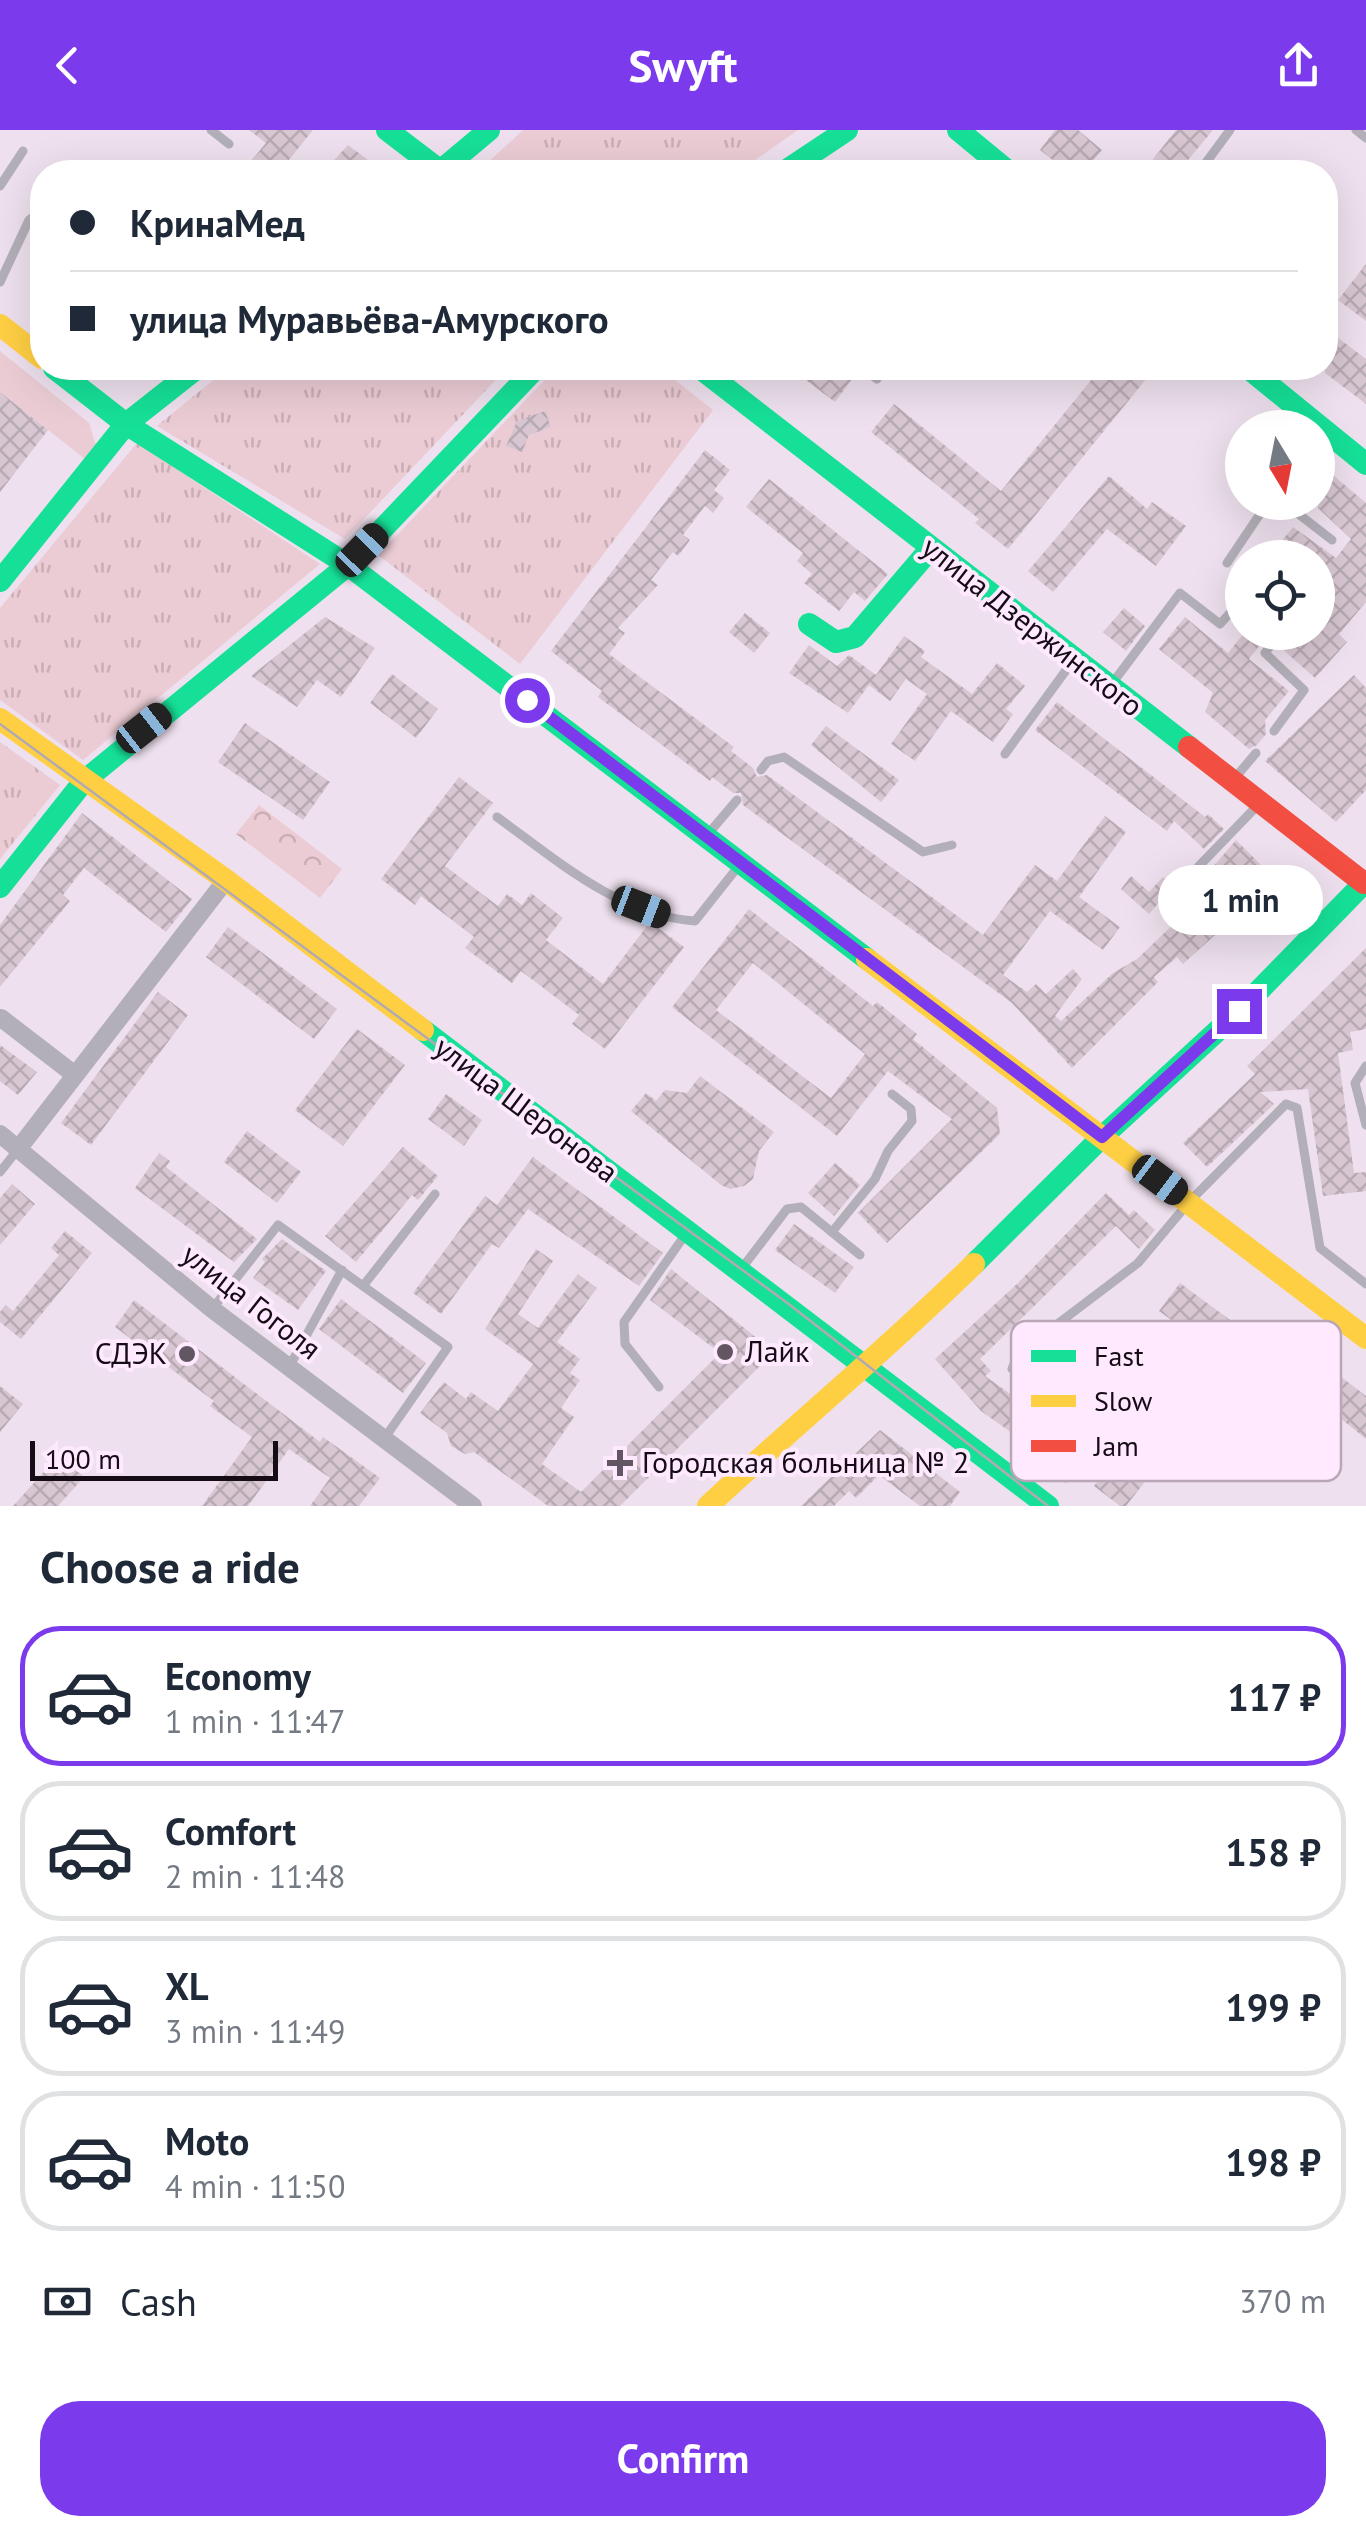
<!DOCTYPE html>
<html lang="en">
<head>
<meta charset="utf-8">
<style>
  :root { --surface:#fff; --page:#f6f6f7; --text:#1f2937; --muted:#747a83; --line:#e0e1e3; --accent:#7c3aed }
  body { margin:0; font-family:"PT Sans",sans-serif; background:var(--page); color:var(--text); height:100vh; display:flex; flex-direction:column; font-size:38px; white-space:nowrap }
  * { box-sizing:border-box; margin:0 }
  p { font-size:32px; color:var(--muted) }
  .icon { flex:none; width:55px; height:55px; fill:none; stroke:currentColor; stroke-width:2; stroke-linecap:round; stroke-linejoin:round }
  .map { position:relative; height:1376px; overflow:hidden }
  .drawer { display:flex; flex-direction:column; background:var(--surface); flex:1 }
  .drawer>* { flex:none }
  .hud { position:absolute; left:30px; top:30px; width:1308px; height:220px; border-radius:40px; box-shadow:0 10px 40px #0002; display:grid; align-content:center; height:220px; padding:0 40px; background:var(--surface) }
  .needle { width:65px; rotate:170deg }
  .buttons { position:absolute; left:1225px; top:280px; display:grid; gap:20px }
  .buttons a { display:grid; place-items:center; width:110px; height:110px; border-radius:50%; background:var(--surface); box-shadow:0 10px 40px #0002; font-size:50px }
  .scale { position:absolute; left:30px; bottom:25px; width:248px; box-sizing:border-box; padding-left:10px; border:5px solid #150c15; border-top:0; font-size:28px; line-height:35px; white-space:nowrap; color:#150c15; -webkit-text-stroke:8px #ffe9fe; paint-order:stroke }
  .end { position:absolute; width:45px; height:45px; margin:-22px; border:12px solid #7c3aed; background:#fff; box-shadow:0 0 0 5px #fff }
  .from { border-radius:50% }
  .bubble { position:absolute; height:70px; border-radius:35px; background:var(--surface); box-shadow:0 10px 40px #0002; font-size:32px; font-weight:600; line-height:70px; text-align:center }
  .car { position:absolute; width:30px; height:60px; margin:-30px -15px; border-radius:12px; box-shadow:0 0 8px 2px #0007; background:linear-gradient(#222 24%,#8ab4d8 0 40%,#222 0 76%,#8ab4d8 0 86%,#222 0) }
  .hud b { display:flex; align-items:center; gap:35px; height:95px; font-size:38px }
  .hud b+b { border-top:2px solid var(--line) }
  .hud i { width:25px; height:25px; background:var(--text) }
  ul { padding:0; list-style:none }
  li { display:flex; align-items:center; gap:30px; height:140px; margin:0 20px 15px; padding:0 20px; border:5px solid var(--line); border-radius:40px }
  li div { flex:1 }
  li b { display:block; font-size:38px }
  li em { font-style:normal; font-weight:600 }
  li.selected { border-color:var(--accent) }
  li>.icon { width:90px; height:90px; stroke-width:1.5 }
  h2 { padding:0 40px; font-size:45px; line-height:120px }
  .pay { display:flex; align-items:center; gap:25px; height:110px; padding:0 40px; font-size:38px }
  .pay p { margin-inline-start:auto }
  .button { display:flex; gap:20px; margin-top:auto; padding:20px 40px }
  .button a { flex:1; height:115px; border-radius:40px; background:var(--accent); color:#fff; font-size:40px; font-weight:600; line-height:115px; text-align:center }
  header { display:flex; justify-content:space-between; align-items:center; height:130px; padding:0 40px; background:var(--accent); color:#fff; font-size:45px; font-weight:600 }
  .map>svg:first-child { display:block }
  .grass { fill:#ebccd5 }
  .forest { fill:url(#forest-crowns) }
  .park { fill:url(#park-tufts) }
  .building { fill:url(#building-cross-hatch); fill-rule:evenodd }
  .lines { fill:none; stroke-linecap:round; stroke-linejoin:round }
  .lane { stroke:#b3afb8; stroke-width:9 }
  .street { stroke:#b3afb8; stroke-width:18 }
  .fast { stroke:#16e098; stroke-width:22 }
  .slow { stroke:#ffcf43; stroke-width:22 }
  .jam { stroke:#f24e42; stroke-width:22 }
  .tram { stroke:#b1a9b2; stroke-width:2.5 }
  .route { stroke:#7c3aed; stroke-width:12 }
  .poi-dot { fill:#615661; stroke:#ffe9fe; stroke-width:4 }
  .labels { text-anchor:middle; stroke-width:8; stroke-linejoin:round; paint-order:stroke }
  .street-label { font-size:30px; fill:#150c15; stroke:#ffe9fe }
  .poi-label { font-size:30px; fill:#150c15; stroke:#ffe9fe; text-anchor:start }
  .key { fill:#ffe9fe; stroke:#b9a7b8; stroke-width:2.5 }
  .key-label { font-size:28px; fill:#150c15 }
</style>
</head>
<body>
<header><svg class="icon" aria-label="back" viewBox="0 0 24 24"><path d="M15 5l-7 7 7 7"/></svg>Swyft<svg class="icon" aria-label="share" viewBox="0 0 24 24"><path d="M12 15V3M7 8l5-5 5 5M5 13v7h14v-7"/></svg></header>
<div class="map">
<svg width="1366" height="1376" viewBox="0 0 1366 1376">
  <defs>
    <pattern id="forest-crowns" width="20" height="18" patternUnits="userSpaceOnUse" patternTransform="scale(2.5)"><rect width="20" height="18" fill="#ebccd5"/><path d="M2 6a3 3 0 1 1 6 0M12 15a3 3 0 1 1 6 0" fill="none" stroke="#c9aeb6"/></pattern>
    <pattern id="park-tufts" width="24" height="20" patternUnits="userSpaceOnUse" patternTransform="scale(2.5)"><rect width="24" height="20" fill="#ebccd5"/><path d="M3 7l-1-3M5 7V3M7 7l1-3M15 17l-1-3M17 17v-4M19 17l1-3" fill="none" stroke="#c9aeb6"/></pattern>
    <pattern id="building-cross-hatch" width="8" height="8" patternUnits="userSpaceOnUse" patternTransform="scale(2.5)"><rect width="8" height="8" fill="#d8c7d2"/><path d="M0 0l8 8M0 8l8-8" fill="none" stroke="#b8aab3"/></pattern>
  </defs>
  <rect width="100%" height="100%" fill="#eee0ee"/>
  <path class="grass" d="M0,221L89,293L96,316L85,329L0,262Z"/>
  <path class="forest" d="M259,675L342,739L320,768L236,704Z"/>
  <g class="park">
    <path d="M523,0H798L738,42H490L483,37Z"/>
    <path d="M228,238H507L345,409L157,296Z"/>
    <path d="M556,238H660L713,280L520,534L378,425Z"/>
    <path d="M137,313L320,434L83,630L0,570V478Z"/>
    <path d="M0,612L60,655L0,729Z"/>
  </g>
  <g class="building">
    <path d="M249,0H313L279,42H242L266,13Z"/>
    <path d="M1055,0H1078L1102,20L1084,42H1068L1040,20Z"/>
    <path d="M1176,0H1213L1178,42H1143Z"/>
    <path d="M348,15L384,42H323Z"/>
    <path d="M1366,134V191L1338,170Z"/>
    <path d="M1325,198L1366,229V274L1325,243Z"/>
    <path d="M790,238H846L855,245L835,272Z"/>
    <path d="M1101,238H1155L1008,419L975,393L979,389L871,302L894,274L1001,361Z"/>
    <path d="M0,262L48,300L0,362Z"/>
    <path d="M545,281L551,297L529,305L522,322L506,316L517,291Z"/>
    <path d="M705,320L730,340L714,360L724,368L713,383L705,376L683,405L690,410L678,426L673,422L651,450L658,455L618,498L625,503L609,524L734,617L731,621L753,638L757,647L767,645L983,805L1035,735L1057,751L1105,686L1126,702L1079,767L1120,797L1103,820L1050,781L1003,845L1027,862L1036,854L1046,864L1073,839L1082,849L1055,886L1061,891L1113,843L1137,829L1222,748L1212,738L1236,710L1276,750L1183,834L1177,827L1154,847L1158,852L1072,938L1012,873L743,675L741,663H733L712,647L710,651L598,567L602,561L551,521Z"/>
    <path d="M1327,340L1366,373V472L1339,504L1347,512L1315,548L1280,517L1289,502H1318V428H1268L1293,397L1336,428L1351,409L1318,378V352Z"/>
    <path d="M1109,346L1147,379L1152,372L1186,396L1156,436L1107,399L1053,462L1028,441Z"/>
    <path d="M769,349L888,444L865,471L854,462L839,481L804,453L812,444L797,431L803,423L746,377Z"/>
    <path d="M1124,478L1145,496L1126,521L1103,502Z"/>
    <path d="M745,483L770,503L754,523L729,502Z"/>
    <path d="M325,487L375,518L341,567L317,550L297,577L251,546Z"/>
    <path d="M1185,487L1228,523L1245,502H1270L1249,529L1289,561L1265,590L1266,604L1257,615L1249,619L1205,582L1213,563L1159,519Z"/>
    <path d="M904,506L925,521L921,527L972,564L997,533L1025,556L1006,579L1013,584L993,612L951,581L915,631L891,614L927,564L906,549L890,571L869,555L848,583L789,543L809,515L837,536L849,525L876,545Z"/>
    <path d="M392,544L438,579L416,608L370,573Z"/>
    <path d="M1354,545L1366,558V660L1336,692L1265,631Z"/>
    <path d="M1057,572L1205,687L1208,684L1224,699L1204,719L1174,691L1167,701L1035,600Z"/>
    <path d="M245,593L330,652L303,690L218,632Z"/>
    <path d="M826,596L899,650L881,672L811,615Z"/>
    <path d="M459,647L493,673L445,736L498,776L507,764L522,775L531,763L563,788L546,810L603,854L650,792L684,817L605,919L572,894L579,885L521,841L512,853L465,818L474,807L421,766L415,775L381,749Z"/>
    <path d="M82,683L192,769L166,802L84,738L63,765L70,771L0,857V795Z"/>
    <path d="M1131,746L1149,762L1163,747L1173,756L1149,784L1121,759Z"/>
    <path d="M749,779L873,876L877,872L917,904L913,909L997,978L1000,1004L887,1113L858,1083L952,989L888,941L837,1006L672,877ZM753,833L865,924L831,968L716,880Z"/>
    <path d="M228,797L337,879L314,909L206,827Z"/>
    <path d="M1366,818V899L1350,902L1353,920L1338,923L1354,1043L1366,1042V1061L1323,1066L1308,959L1260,962L1274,974L1207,1037L1183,1013L1255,944L1247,936Z"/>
    <path d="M158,862L188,885L91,1015L61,993Z"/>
    <path d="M357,899L405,935L343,1016L295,980Z"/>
    <path d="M0,915L37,942L18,965L0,951Z"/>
    <path d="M700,946L774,1002L759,1021L753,1049L744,1056L730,1059L721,1055L631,981L646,963L656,971L665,960L687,963Z"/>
    <path d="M446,964L482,990L464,1016L428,989Z"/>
    <path d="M247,1001L301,1042L277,1073L224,1032Z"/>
    <path d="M403,1017L438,1046L418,1070L412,1065L356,1132L325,1106Z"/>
    <path d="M159,1023L170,1031L166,1037L257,1109L234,1132L135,1058Z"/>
    <path d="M533,1027L663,1123L639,1156L528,1079L499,1118L492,1114L441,1184L413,1163L485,1066L497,1075Z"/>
    <path d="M835,1033L860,1055L834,1086L808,1063Z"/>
    <path d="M12,1054L35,1074L0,1115V1068Z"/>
    <path d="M1106,1063L1129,1085L1134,1080L1155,1100L1139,1119L1116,1096L980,1229L991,1241L985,1246L1068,1305L1050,1330L981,1281L935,1229L1018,1153Z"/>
    <path d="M794,1094L854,1137L835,1163L775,1120Z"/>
    <path d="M65,1101L92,1123L21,1209L0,1192V1182L6,1175L13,1181L59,1125L51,1118Z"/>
    <path d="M282,1109L326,1141L298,1180L253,1148L265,1132L262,1129Z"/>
    <path d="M536,1119L553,1131L518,1184L538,1198L578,1144L597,1158L557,1212L580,1229L570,1243L580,1250L561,1278L574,1287L542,1334L581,1362L720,1223L650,1170L671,1139L774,1222L620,1376H548L474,1322L465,1324L451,1316L447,1303L420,1283L444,1252L466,1269L471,1262L498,1281L533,1234L485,1199Z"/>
    <path d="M1180,1153L1249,1204L1228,1232L1159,1181Z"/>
    <path d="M341,1169L426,1233L403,1263L319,1199Z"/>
    <path d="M134,1170L320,1312L323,1307L380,1348L359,1376H310L330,1348L289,1319L248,1376H202L252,1307L210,1276L214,1271L115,1197Z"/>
    <path d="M1318,1229L1366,1266V1309L1298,1254Z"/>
    <path d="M1179,1247L1237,1292L1214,1322L1185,1300L1126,1376H1120L1094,1356Z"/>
    <path d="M0,1256L23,1274L0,1302Z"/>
    <path d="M880,1300L960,1362L950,1376H920L879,1345L856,1368L849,1361L834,1376H801Z"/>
    <path d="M59,1325L84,1347L58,1376H13Z"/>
  </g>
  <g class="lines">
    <g class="lane">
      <path d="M211,0L229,14"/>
      <path d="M1356,0L1366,8"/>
      <path d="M1199,42L1230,0"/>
      <path d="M0,56L23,21"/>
      <path d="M0,152L29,90L42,80"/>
      <path d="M862,238L877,249"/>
      <path d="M1283,372L1332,410"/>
      <path d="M1227,433L1268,372"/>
      <path d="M1111,555L1180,463L1220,494L1242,470"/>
      <path d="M1274,601L1304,560L1265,523L1281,502"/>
      <path d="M1005,624L1072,532"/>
      <path d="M761,640L768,631L784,627L923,722L952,715"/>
      <path d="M1234,649L1256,623"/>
      <path d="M497,687C555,729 620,786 695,791L737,738"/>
      <path d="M708,704L737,670"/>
      <path d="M1166,780L1198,737L1258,675"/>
      <path d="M1366,936L1355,953L1366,995"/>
      <path d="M0,1042L19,1018"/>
      <path d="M832,1102L875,1049L888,1021L912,991L911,979L892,964"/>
      <path d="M742,1138L787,1079L801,1077L860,1125"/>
      <path d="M363,1156L435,1064"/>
      <path d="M213,1178L278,1095L448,1217L384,1309"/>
      <path d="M288,1239L342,1140"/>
      <path d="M659,1257L625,1214L624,1192L685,1105"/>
      <path d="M1279,1264L1336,1189"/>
      <path d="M1066,1348L1098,1304L1012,1239L1018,1224L1138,1133L1189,1072L1286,974L1297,978L1320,1118L1366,1154"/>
    </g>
    <g class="street">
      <path d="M1,888L75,945"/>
      <path d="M0,1004L212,1179L473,1376"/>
      <path d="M19,1018L226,750"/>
    </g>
    <g class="fast">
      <path d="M387,0L442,42"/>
      <path d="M958,0L1009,42"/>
      <path d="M439,42L489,0"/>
      <path d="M784,42L847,0"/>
      <path d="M54,238L126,294L348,435L867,829"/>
      <path d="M700,238L1189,617"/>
      <path d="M1248,238L1366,334"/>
      <path d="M0,451L126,294L197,238"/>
      <path d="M809,494L836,512L855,507L931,418"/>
      <path d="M0,757L84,651L348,435L536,238"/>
      <path d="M423,900L1048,1376"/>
      <path d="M1102,1007L1239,881L1366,751"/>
      <path d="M974,1134L1102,1007"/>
    </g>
    <g class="slow">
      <path d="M0,195L42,228"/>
      <path d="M0,589L226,750L423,900"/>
      <path d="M867,829L1366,1208"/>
      <path d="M708,1376C796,1294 889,1218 974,1134"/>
    </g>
    <path class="jam" d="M1189,617L1364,753"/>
    <path class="tram" d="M0,594L790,1175L1048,1376"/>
  </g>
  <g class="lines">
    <path class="route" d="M527,570L1102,1007L1239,881"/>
  </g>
  <g class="poi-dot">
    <circle cx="725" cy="1222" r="10"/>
    <circle cx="187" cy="1224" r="10"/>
    <path d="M615 1318h10v10h10v10h-10v10h-10v-10h-10v-10h10z"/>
  </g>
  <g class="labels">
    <g class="street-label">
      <text transform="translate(1032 497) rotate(38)" y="10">улица Дзержинского</text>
      <text transform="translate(526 980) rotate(37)" y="10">улица Шеронова</text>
      <text transform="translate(251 1172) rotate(38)" y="10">улица Гоголя</text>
    </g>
    <g class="poi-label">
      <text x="745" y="1232">Лайк</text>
      <text x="167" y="1234" text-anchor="end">СДЭК</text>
      <text x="642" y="1343">Городская больница № 2</text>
    </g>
  </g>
  <rect x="1011" y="1191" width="330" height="160" rx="15" class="key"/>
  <rect x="1031" y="1220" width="45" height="12" fill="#16e098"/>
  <rect x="1031" y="1265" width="45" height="12" fill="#ffcf43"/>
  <rect x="1031" y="1310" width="45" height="12" fill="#f24e42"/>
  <g class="key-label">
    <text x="1094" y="1236">Fast</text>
    <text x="1094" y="1281">Slow</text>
    <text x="1094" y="1326">Jam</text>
  </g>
</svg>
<div class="buttons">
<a><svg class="needle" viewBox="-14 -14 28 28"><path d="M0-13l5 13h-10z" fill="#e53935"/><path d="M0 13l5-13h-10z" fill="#747a83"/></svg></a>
<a><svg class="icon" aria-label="locate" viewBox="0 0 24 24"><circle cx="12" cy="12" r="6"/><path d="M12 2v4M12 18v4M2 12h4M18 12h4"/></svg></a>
</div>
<div class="scale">100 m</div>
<i class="end from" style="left:527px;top:570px"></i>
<i class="end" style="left:1239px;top:881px"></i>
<div class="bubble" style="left:1158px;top:735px;width:165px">1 min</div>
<i class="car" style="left:362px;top:420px;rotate:44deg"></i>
<i class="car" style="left:144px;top:598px;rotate:52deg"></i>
<i class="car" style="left:641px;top:777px;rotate:111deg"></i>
<i class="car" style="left:1160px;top:1050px;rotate:127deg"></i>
<div class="hud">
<b><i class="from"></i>КринаМед</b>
<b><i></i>улица Муравьёва-Амурского</b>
</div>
</div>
<section class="drawer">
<h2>Choose a ride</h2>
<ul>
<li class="selected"><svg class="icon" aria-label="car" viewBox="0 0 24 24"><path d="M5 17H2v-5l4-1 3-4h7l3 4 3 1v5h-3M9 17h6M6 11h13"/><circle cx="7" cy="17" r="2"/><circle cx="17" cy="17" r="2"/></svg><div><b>Economy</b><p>1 min · 11:47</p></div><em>117 ₽</em></li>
<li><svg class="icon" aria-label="car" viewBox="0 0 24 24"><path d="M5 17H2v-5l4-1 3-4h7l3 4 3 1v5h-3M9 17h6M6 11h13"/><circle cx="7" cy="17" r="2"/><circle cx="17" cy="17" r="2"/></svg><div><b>Comfort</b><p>2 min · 11:48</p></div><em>158 ₽</em></li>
<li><svg class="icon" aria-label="car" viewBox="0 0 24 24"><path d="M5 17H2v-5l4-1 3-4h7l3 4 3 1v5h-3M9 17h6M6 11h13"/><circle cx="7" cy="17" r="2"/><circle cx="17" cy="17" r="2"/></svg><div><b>XL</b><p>3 min · 11:49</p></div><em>199 ₽</em></li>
<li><svg class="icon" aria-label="car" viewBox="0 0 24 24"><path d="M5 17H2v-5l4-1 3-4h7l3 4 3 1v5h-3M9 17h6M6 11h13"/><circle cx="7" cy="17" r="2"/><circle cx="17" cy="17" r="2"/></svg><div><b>Moto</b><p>4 min · 11:50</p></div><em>198 ₽</em></li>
</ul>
<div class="pay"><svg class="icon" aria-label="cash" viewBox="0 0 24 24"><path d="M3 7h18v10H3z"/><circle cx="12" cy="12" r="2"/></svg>Cash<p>370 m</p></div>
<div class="button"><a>Confirm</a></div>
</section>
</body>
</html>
